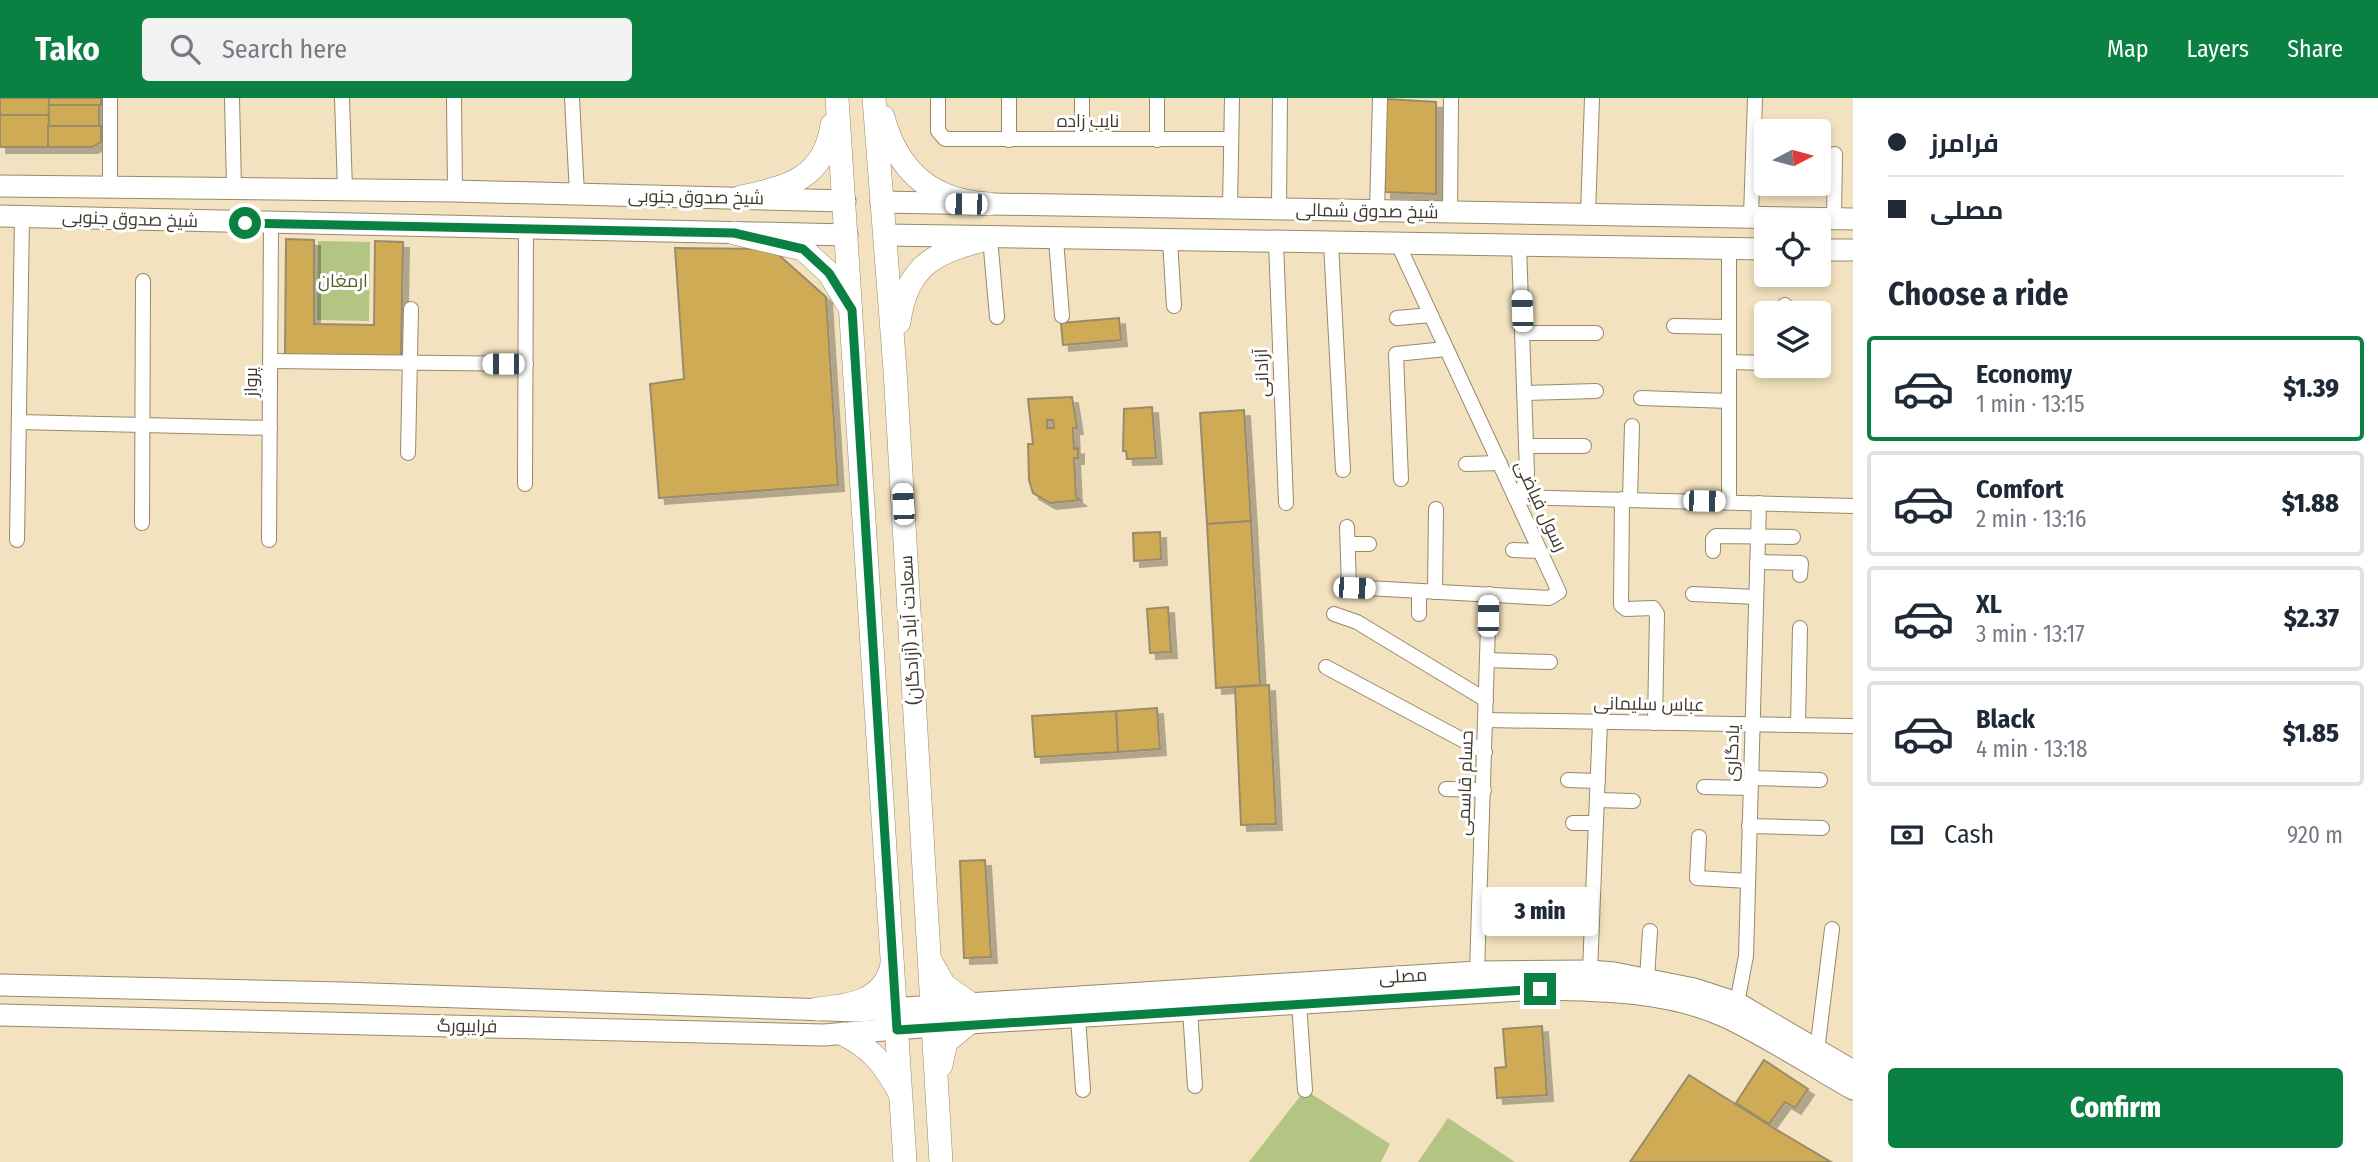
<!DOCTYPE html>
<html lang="en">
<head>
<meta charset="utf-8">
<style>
  :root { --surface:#fff; --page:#f2f2f3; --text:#1f2937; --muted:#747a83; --line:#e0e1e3; --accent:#0b8043 }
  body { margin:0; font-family:"Fira Sans Condensed",Cairo,sans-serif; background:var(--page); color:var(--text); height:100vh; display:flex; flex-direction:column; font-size:26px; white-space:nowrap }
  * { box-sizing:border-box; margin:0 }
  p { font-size:23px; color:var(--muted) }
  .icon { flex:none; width:38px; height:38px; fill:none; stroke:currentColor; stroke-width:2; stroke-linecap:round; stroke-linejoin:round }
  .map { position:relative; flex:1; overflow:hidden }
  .drawer { display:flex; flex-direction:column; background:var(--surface); width:525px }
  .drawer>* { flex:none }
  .top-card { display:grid; align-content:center; height:154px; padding:0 35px; background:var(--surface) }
  .needle { width:46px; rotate:84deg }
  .controls { position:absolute; left:1754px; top:21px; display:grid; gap:14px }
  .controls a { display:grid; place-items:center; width:77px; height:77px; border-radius:7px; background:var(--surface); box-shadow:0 4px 10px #0003; font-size:35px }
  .end { position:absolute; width:32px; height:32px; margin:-16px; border:9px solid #0b8043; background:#fff; box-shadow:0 0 0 4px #fff }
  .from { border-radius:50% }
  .bubble { position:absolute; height:49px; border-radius:7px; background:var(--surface); box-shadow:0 4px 10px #0003; font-size:23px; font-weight:800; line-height:49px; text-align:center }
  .car { position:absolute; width:21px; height:42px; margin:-21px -10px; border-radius:9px; box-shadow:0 0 5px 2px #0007; background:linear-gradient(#fff 24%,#345 0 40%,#fff 0 76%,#345 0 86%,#fff 0) }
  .top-card b { display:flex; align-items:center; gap:24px; height:66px; font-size:26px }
  .top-card b+b { border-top:2px solid var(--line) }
  .top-card i { width:18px; height:18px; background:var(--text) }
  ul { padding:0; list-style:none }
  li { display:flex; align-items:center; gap:21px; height:105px; margin:0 14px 10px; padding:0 21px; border:4px solid var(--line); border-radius:7px }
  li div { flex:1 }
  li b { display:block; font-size:26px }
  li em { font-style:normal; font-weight:800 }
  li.on { border-color:var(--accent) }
  li>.icon { width:63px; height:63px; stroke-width:1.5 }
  h2 { padding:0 35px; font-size:32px; line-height:84px }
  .pay { display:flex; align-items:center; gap:18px; height:77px; padding:0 35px; font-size:26px }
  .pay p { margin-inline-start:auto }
  .button { display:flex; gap:14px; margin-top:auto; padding:14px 35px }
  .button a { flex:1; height:80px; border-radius:7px; background:var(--accent); color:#fff; font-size:28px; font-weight:800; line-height:80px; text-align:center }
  header { display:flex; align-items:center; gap:42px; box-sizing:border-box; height:98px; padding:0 35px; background:var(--accent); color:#fff }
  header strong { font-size:33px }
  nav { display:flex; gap:38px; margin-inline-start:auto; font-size:24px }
  .search { width:490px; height:63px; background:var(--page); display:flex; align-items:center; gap:18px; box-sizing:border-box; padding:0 24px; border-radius:7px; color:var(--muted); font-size:26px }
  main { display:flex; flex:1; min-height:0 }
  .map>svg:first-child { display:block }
  .green { fill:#b3c483 }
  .building { fill:#d0ab57; stroke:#9a8b6b; stroke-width:2; fill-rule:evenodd; filter:url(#shadow) }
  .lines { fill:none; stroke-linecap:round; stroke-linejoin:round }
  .minor-casing { stroke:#988969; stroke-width:16 }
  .secondary-casing { stroke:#988969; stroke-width:23 }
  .primary-casing { stroke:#988969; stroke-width:24 }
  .minor { stroke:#fff; stroke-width:14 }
  .secondary { stroke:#fff; stroke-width:21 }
  .primary { stroke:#fff; stroke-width:23 }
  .route { stroke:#0b8043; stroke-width:9 }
  .labels { text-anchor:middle; stroke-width:6; stroke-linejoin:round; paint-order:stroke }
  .street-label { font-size:18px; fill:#3f392b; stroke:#fff }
  .park-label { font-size:18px; fill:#515e23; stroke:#fff }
</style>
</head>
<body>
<header>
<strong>Tako</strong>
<div class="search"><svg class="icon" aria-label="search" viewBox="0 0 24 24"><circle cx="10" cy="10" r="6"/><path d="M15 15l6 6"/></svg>Search here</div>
<nav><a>Map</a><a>Layers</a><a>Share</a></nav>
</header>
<main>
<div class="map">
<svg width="1853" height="1064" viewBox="0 0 1853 1064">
  <defs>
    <filter id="shadow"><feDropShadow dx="6" dy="6" stdDeviation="0" flood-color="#0004"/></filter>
  </defs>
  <rect width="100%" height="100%" fill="#f2e2bf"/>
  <g class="green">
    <path d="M318,143L370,144L369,223L317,222Z"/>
    <path d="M1305,992L1390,1046L1381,1064H1249Z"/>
    <path d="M1448,1020L1515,1064H1418Z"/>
  </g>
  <g class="building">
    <rect x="0" y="0" width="49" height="17"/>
    <rect x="49" y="0" width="52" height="7"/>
    <path d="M1386,1L1436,4V96L1385,94Z"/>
    <path d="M49,7H99V28H48Z"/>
    <path d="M0,17H49L48,49H0Z"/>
    <path d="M48,28H101V44L92,49H48Z"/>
    <path d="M286,141L314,142V226L374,227L375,143L403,144L401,259L285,257Z"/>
    <path d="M675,150L772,151L826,199L838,387L659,400L650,286L684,281Z"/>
    <path d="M1119,220L1121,242L1063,247L1061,225Z"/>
    <path d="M1072,299L1077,330H1073L1074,351L1078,350V360H1074L1076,399L1080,402L1050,405L1033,395L1029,382L1028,346H1033L1028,301ZM1047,322H1053L1054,330H1047Z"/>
    <path d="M1152,309L1156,360L1127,361L1126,353H1123L1124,311Z"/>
    <path d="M1244,312L1251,423L1207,426L1200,315Z"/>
    <path d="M1251,423L1260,587L1216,590L1207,426Z"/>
    <path d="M1160,434L1161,461L1134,463L1133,435Z"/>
    <path d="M1168,509L1171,554L1150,555L1147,511Z"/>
    <path d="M1269,587L1276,726L1241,727L1235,589Z"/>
    <path d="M1157,610L1160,651L1118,654L1116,613Z"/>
    <path d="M1116,613L1118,654L1035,659L1032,618Z"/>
    <path d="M985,762L991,859L964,860L960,763Z"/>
    <path d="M1542,928L1547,997L1497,1000L1495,970L1506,969L1503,931Z"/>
    <path d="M1764,962L1808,991L1795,1010L1785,1004L1769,1026L1736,1005Z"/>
    <path d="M1689,977L1772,1029L1831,1064H1630Z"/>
  </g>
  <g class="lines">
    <defs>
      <g id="minor">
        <path d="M232,0L234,90"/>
        <path d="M342,0L345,92"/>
        <path d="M454,0L455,93"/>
        <path d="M572,0L577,96"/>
        <path d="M938,0V33L945,41H1231"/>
        <path d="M1082,41V0"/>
        <path d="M1009,42V0"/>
        <path d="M1157,42V0"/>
        <path d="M110,89V0"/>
        <path d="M1230,110L1232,0"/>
        <path d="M1279,111L1280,0"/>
        <path d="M1377,114L1380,0"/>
        <path d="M1450,115L1451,0"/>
        <path d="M1588,116L1592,0"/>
        <path d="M1751,118L1755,0"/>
        <path d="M1834,120L1835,56"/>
        <path d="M990,140L997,219"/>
        <path d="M1056,141L1062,218"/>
        <path d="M1170,143L1174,208"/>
        <path d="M1276,144L1286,405"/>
        <path d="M1331,145L1343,372"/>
        <path d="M1785,207L1786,215"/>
        <path d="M1397,220L1431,217"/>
        <path d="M1674,228L1729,229"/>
        <path d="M1522,235H1596"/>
        <path d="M270,263L526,266"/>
        <path d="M1729,264L1766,265"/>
        <path d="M1525,295L1596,293"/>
        <path d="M1641,300L1729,303"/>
        <path d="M19,324L270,330"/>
        <path d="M1526,348H1584"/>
        <path d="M408,355L411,211"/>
        <path d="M1466,366L1500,365"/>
        <path d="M1401,381L1396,256L1446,251"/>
        <path d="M525,386L526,131"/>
        <path d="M1515,399L1853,408"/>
        <path d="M1515,399L1523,390L1527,375L1519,148"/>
        <path d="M1622,401L1621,507L1626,511L1653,510L1657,516L1655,625"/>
        <path d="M1630,401L1632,328"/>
        <path d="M1729,404V151"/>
        <path d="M142,425L143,183"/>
        <path d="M1347,429L1349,489L1549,500L1559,494L1398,146"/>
        <path d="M17,442L22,118"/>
        <path d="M269,442L271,126"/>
        <path d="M1348,446H1369"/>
        <path d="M1513,452L1540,453"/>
        <path d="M1713,453V441L1716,438L1793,439"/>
        <path d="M1757,464L1801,465L1800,477"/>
        <path d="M1419,493V516"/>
        <path d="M1435,494L1436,411"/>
        <path d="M1693,496L1756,499"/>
        <path d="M1334,516L1357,524L1486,602"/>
        <path d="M1487,562L1550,564"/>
        <path d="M1326,569L1485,654"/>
        <path d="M1486,622L1853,628"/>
        <path d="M1798,627L1800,530"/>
        <path d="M1751,680L1820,682"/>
        <path d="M1568,682L1598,683"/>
        <path d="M1704,689L1750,690"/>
        <path d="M1446,691L1484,692"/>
        <path d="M1597,702L1633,703"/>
        <path d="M1573,725H1596"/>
        <path d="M1749,728L1822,730"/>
        <path d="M1699,739L1697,780L1748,783"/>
        <path d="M1590,873L1600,624"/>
        <path d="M1477,874L1489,496"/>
        <path d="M1647,881L1650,833"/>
        <path d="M1299,905L1305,992"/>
        <path d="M1737,905L1746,858L1759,405"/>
        <path d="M1190,912L1195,988"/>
        <path d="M1078,919L1083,992"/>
        <path d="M1817,953L1832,831"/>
      </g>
      <g id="secondary">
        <path d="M0,88L455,93L845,103"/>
        <path d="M881,104L1853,121"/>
        <path d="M0,118L847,137"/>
        <path d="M885,137L1766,151"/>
        <path d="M1818,152H1853"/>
        <path d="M0,887L343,895L857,913L1477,874L1590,873L1614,875L1694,891L1737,905L1853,973"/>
        <path d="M0,917L824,937L969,925L1540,891C1602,892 1669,893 1726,919C1770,940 1811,967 1853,991"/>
      </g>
      <g id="primary">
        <path d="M837,0L905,1064"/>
        <path d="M874,0L895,272L941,1064"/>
        <path d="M883,19C898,74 932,103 989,106"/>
        <path d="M741,99C788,89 824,81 832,27"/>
        <path d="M734,135L803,151L829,175L850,210"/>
        <path d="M899,224C907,164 938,154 990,140"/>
        <path d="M931,864L944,887L968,904"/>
        <path d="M817,911C848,908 885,904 892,866"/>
        <path d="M843,936C871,950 884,966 898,992"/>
        <path d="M941,967L946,944L969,925"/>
      </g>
    </defs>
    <use href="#minor" class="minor-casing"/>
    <use href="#secondary" class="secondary-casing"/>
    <use href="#primary" class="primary-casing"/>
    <use href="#minor" class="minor"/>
    <use href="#secondary" class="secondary"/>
    <use href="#primary" class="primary"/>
  </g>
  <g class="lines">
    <path class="route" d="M245,125L734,135L803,151L829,175L852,212L897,932L1540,891"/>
  </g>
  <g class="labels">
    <g class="street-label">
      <text x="1088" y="29">نایب زاده</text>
      <text transform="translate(696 99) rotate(1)" y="6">شیخ صدوق جنوبی</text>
      <text transform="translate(1367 113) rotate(1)" y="6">شیخ صدوق شمالی</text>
      <text transform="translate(130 121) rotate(2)" y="6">شیخ صدوق جنوبی</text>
      <text transform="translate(1262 275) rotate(-92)" y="6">آزادانی</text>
      <text transform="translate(251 284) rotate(-90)" y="6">پرواز</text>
      <text transform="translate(1541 408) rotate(65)" y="6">رسول فیاضی</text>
      <text transform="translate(910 532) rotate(-93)" y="6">سعادت آباد (آزادگان)</text>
      <text transform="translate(1649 606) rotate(1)" y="6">عباس سلیمانی</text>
      <text transform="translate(1732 655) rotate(-88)" y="6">یادگاری</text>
      <text transform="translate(1465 685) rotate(-88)" y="6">حسام قاسمی</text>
      <text transform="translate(1403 878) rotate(-3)" y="6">مصلی</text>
      <text transform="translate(467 928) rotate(1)" y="6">فرایبورگ</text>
    </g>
    <g class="park-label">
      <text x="343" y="189">ارمغان</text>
    </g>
  </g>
</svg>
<div class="controls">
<a><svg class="needle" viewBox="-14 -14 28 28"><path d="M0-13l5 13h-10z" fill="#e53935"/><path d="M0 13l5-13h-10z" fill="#747a83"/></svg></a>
<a><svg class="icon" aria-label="locate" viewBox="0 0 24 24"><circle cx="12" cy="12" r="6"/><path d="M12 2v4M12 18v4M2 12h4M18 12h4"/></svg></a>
<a><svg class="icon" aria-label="layers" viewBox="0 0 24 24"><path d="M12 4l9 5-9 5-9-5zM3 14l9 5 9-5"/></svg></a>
</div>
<i class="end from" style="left:245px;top:125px"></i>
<i class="end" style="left:1540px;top:891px"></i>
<div class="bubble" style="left:1482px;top:789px;width:116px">3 min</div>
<i class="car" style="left:966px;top:106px;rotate:271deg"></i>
<i class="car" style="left:1522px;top:213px;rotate:358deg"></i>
<i class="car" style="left:503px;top:266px;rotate:270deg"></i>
<i class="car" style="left:1704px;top:403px;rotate:91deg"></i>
<i class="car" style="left:903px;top:406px;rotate:357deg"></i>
<i class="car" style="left:1354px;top:490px;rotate:92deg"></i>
<i class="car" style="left:1488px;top:518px;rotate:1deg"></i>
</div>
<section class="drawer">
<div class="top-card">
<b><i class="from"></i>فرامرز</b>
<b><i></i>مصلی</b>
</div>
<h2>Choose a ride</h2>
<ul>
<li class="on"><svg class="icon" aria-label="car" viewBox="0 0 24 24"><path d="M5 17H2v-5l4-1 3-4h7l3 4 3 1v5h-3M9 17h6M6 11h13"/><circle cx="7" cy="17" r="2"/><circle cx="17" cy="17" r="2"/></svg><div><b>Economy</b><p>1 min · 13:15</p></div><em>$1.39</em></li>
<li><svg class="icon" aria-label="car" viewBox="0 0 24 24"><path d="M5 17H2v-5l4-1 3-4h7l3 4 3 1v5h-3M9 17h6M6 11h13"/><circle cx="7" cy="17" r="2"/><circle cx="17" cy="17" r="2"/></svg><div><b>Comfort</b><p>2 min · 13:16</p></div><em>$1.88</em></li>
<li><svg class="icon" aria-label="car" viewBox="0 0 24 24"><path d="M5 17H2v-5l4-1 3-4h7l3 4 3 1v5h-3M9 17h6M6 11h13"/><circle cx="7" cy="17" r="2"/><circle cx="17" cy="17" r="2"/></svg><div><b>XL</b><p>3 min · 13:17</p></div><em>$2.37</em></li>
<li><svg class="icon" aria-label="car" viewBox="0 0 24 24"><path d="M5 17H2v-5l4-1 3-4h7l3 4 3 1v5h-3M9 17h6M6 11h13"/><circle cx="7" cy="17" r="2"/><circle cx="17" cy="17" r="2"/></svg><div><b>Black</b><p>4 min · 13:18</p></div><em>$1.85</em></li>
</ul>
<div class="pay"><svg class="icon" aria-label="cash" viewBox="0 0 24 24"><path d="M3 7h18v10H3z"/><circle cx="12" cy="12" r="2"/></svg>Cash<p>920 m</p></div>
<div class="button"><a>Confirm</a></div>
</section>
</main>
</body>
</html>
